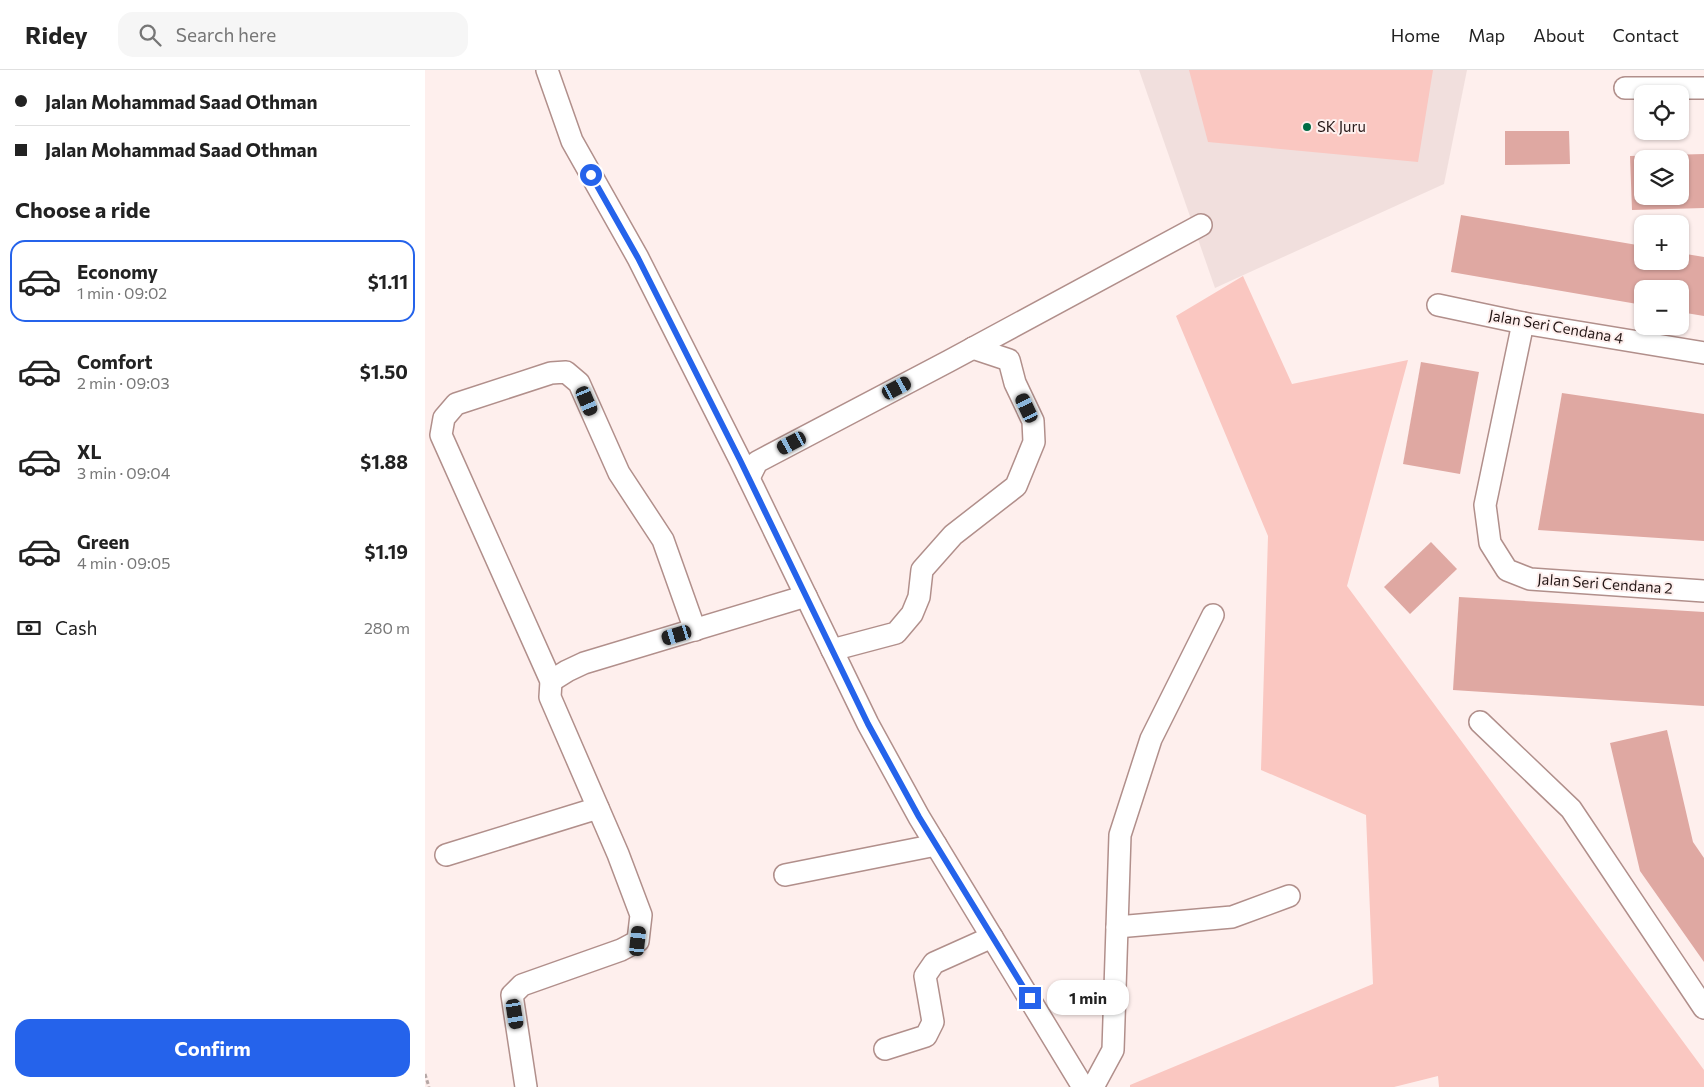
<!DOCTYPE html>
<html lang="en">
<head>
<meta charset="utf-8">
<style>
  :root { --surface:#fff; --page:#f6f6f6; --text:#222; --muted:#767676; --line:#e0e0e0; --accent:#2563eb }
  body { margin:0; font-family:Commissioner,sans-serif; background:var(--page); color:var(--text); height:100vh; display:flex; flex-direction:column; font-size:19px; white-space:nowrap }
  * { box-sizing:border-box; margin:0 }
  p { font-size:16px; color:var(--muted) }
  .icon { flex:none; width:28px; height:28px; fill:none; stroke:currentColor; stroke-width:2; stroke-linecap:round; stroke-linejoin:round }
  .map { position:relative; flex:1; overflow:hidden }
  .side { display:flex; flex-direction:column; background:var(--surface); width:425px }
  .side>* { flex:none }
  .banner { display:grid; align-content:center; height:110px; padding:0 15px; background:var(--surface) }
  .tools { position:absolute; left:1209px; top:15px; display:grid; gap:10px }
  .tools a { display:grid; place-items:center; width:55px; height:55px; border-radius:10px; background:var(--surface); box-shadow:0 1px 4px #0004; font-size:25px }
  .end { position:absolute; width:22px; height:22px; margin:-11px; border:6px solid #2563eb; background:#fff; box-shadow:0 0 0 2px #fff }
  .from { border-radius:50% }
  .bubble { position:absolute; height:35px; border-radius:15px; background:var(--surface); box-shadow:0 1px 4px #0004; font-size:16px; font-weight:700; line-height:35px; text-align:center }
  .car { position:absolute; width:15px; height:30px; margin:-15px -8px; border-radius:6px; box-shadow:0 0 4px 1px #0007; background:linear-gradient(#222 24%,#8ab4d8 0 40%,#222 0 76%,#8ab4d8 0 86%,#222 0) }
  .banner b { display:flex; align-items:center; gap:18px; height:48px; font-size:19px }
  .banner b+b { border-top:1px solid var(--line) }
  .banner i { width:12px; height:12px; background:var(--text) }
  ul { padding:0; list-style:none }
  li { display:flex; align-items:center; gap:15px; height:82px; margin:0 10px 8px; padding:0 5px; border:2px solid transparent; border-radius:15px }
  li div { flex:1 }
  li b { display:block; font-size:19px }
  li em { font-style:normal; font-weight:700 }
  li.selected { border-color:var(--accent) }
  li>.icon { width:45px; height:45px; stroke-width:1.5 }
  h2 { padding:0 15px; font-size:22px; line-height:60px }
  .pay { display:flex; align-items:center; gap:12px; height:55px; padding:0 15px; font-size:19px }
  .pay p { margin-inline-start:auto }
  .cta { display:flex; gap:10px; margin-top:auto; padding:10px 15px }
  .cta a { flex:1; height:58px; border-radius:15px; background:var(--accent); color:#fff; font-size:20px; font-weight:700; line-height:58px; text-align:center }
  header { display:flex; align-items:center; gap:30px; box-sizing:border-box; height:70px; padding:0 25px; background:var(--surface); border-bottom:1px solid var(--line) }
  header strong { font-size:24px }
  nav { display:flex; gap:28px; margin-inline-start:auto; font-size:18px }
  .search { width:350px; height:45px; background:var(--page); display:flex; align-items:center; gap:12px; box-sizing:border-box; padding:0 18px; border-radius:15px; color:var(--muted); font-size:19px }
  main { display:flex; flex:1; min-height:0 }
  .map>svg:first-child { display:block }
  .built { fill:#f1dfdd }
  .green { fill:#fac7c1 }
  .building { fill:#dfa8a2; fill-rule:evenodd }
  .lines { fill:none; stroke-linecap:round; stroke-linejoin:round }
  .minor-casing { stroke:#b18f8b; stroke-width:24 }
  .path { stroke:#b5a7a5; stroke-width:3; stroke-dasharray:4 2.5; stroke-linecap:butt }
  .minor { stroke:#fff; stroke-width:21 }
  .route { stroke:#2563eb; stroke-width:6 }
  .poi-dot { fill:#006c44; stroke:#feefed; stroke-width:2 }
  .labels { text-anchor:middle; stroke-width:4; stroke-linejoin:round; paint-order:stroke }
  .poi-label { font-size:15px; fill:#241716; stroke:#feefed; text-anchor:start }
  .street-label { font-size:15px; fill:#241716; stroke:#feefed }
</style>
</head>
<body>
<header>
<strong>Ridey</strong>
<div class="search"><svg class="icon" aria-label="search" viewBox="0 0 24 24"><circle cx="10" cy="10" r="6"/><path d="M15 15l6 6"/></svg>Search here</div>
<nav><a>Home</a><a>Map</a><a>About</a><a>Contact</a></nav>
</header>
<main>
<section class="side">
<div class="banner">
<b><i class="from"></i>Jalan Mohammad Saad Othman</b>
<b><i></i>Jalan Mohammad Saad Othman</b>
</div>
<h2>Choose a ride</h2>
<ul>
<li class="selected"><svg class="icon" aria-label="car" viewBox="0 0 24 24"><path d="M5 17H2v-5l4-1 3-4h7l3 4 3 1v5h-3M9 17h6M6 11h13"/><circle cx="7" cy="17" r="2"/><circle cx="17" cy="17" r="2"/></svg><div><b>Economy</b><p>1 min · 09:02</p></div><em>$1.11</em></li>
<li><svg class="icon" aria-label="car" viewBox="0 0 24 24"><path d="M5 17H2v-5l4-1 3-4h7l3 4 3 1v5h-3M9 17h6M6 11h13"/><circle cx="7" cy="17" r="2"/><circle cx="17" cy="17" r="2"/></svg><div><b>Comfort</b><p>2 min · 09:03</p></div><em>$1.50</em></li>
<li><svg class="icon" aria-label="car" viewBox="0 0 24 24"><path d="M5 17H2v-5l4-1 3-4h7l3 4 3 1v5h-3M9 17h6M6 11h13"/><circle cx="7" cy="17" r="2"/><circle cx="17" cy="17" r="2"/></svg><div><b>XL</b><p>3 min · 09:04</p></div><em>$1.88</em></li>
<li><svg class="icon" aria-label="car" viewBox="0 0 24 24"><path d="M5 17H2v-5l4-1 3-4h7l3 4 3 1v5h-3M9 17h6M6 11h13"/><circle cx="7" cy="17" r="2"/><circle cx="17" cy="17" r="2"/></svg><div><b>Green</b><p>4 min · 09:05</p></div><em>$1.19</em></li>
</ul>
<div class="pay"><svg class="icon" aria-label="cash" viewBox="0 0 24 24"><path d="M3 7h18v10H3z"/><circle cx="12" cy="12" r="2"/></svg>Cash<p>280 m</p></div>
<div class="cta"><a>Confirm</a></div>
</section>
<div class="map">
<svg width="1279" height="1017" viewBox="0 0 1279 1017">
  <rect width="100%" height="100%" fill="#feefed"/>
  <path class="built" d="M714,0H1042L1019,114L790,218Z"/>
  <g class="green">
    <path d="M764,0H1008L993,92L783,72Z"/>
    <path d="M818,206L867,314L983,290L922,516L1279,1000V1017H1014L1013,1006L969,1017H705V1015L948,914L941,745L836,700L843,466L751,246Z"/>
  </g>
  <g class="building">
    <path d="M1080,61H1144L1145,94L1080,95Z"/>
    <path d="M1279,84V138L1207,140L1205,86ZM1218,89H1255V126H1218Z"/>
    <path d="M1036,145L1218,176V191H1255V183L1279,187V246L1255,242V219H1218V235L1026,202Z"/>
    <path d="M996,292L1054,302L1035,404L978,394Z"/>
    <path d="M1137,323L1279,344V471L1113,460Z"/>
    <path d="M1006,472L1032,499L985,544L959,517Z"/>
    <path d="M1034,527L1279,542V636L1028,620Z"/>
    <path d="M1242,660L1268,772L1279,788V892L1215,801L1185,673Z"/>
  </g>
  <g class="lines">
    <defs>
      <g id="minor">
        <path d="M122,0L147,71L213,188L315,390L443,654L494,747L658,1017"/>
        <path d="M1200,18H1279"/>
        <path d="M1013,235L1098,253L1279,283"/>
        <path d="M1098,253L1060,435L1065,473L1082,500L1105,509L1279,521"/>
        <path d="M324,408L332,392L524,291L776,155"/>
        <path d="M407,580L471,563L487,544L494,527L497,500L528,465L591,416L609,372L608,351L590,313L584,290L548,278"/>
        <path d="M126,611L142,601L159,593L381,526"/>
        <path d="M1055,652L1146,739L1279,938"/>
        <path d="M21,785L173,738"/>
        <path d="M360,805L511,775"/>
        <path d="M692,857L807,847L864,826"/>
        <path d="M460,979L501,966L508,952L500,906L509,893L567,867"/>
        <path d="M101,1017L87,925L97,915L196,880L213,871L216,845L193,784L125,627L126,611L16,365L19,348L31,334L126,303L141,302L154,313L194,403L238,470L270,560"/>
        <path d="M668,1017L688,980L695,765L726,669L788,545"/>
      </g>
    </defs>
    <use href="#minor" class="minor-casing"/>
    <path class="path" d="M0,1004L4,1017"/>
    <use href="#minor" class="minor"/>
  </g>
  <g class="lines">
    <path class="route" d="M166,105L213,188L315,390L443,654L494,747L605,928"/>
  </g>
  <circle class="poi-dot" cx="882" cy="57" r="5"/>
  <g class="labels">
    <g class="poi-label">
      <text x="892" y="62">SK Juru</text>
    </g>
    <g class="street-label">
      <text transform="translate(1131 257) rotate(10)" y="5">Jalan Seri Cendana 4</text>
      <text transform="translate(1180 514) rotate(4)" y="5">Jalan Seri Cendana 2</text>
    </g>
  </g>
</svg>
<div class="tools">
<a><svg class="icon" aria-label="locate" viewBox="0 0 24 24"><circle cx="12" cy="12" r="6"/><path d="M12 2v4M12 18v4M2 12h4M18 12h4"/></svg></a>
<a><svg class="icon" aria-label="layers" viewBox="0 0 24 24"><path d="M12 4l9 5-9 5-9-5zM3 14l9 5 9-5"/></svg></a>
<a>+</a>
<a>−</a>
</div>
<i class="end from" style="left:166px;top:105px"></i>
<i class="end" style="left:605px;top:928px"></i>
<div class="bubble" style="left:622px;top:910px;width:82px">1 min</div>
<i class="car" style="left:472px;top:318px;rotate:62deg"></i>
<i class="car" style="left:162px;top:331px;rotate:157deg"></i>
<i class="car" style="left:602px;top:338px;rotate:335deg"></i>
<i class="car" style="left:367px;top:373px;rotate:242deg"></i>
<i class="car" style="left:252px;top:565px;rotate:253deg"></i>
<i class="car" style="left:213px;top:871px;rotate:6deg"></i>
<i class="car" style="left:90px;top:944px;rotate:171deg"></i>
</div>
</main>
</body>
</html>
